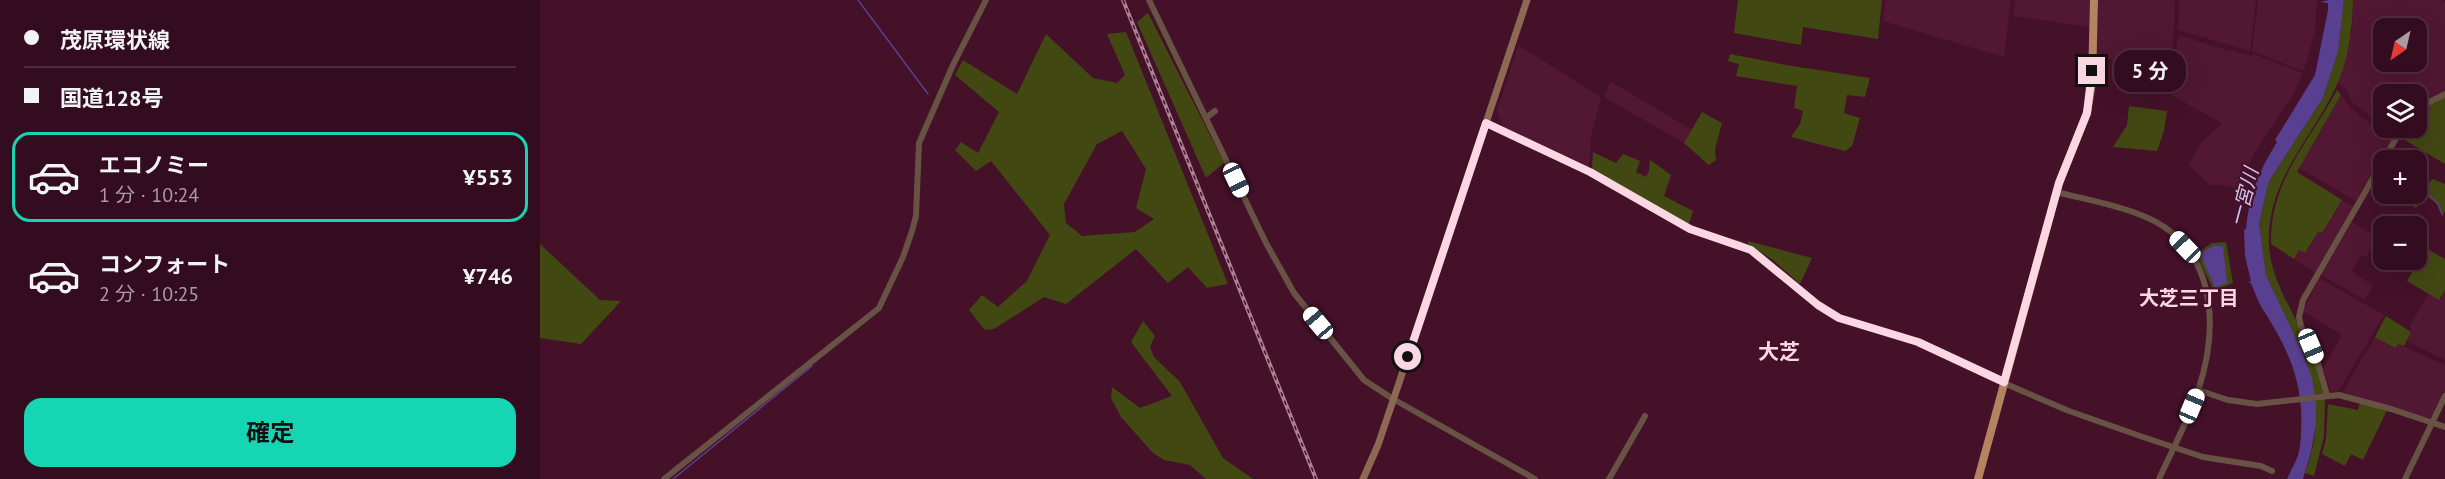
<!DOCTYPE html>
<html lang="ja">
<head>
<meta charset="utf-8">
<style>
  :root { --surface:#330d1f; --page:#3b1628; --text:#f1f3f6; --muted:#a99ca4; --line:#4e2d3d; --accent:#16d5b3 }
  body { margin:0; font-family:"PT Sans","Noto Sans JP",sans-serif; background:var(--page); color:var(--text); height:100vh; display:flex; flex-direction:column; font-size:22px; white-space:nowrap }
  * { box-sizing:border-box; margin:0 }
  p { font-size:20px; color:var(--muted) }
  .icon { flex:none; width:33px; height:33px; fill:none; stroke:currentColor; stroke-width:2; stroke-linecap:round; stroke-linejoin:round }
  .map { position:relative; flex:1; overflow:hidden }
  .drawer { display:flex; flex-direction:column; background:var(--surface); width:540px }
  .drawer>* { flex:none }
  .banner { display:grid; align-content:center; height:132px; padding:0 24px; background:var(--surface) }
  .needle { width:39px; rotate:214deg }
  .controls { position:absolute; left:1833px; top:18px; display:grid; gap:12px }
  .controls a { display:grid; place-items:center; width:54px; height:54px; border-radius:12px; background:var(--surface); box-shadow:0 6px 24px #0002,0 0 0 2px var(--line); font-size:30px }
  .end { position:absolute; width:27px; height:27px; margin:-14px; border:8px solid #fad7e3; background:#111; box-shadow:0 0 0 3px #111 }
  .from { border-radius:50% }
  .bubble { position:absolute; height:42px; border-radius:18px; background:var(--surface); box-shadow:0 6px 24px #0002,0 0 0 2px var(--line); font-size:20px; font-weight:700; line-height:42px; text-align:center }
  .car { position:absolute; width:18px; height:36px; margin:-18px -9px; border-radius:8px; box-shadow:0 0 4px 2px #0007; background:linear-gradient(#fff 24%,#345 0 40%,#fff 0 76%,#345 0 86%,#fff 0) }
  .banner b { display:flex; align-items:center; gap:21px; height:57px; font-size:22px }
  .banner b+b { border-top:2px solid var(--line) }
  .banner i { width:15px; height:15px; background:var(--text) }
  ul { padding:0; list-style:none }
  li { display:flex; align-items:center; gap:18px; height:90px; margin:0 12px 9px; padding:0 12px; border:3px solid transparent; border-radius:18px }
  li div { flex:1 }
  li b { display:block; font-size:22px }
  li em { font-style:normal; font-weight:700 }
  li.current { border-color:var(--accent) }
  li>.icon { width:54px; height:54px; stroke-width:1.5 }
  .button { display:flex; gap:12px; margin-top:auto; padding:12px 24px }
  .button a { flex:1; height:69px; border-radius:18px; background:var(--accent); color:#111; font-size:24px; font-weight:700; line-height:69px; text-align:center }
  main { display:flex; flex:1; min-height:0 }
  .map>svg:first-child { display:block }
  .built { fill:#521732; fill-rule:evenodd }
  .green { fill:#424812; fill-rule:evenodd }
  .water { fill:#593f90 }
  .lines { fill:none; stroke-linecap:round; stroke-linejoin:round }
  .stream { stroke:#593f90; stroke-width:1.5 }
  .tertiary { stroke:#685243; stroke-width:6 }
  .secondary { stroke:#8c6952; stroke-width:7 }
  .trunk { stroke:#b48361; stroke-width:8 }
  .rail-casing { stroke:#ac8293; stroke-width:4 }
  .rail { stroke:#441129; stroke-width:1.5; stroke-dasharray:4.5; stroke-linecap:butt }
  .route { stroke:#fad7e3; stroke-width:8 }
  .labels { text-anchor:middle; stroke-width:4.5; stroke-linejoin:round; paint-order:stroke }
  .water-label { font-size:20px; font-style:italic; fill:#cec4f2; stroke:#441129 }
  .neighbourhood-label { font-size:20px; font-weight:bold; fill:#fad7e3; stroke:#441129 }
  .quarter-label { font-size:21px; font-weight:bold; fill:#fad7e3; stroke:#441129 }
</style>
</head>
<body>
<main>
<section class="drawer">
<div class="banner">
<b><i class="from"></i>茂原環状線</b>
<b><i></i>国道128号</b>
</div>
<ul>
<li class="current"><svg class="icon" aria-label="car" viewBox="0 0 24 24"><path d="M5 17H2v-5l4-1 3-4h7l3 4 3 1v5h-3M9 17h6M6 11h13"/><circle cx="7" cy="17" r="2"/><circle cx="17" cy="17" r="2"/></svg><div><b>エコノミー</b><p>1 分 · 10:24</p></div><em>¥553</em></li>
<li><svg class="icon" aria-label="car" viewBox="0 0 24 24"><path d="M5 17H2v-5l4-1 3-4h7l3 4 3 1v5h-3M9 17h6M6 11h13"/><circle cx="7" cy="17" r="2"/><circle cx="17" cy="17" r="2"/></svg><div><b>コンフォート</b><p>2 分 · 10:25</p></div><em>¥746</em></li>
</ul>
<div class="button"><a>確定</a></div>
</section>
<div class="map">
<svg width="1905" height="479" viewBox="0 0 1905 479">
  <rect width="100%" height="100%" fill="#441129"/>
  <g class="built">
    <path d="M1345,0H1471L1464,57L1343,21Z"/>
    <path d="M1475,0H1550L1549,27L1473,16Z"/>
    <path d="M1558,0H1635L1632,70L1557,57Z"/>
    <path d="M1639,0H1716L1710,51L1638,30Z"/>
    <path d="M1718,0H1777L1775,32L1764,69L1760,70L1712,51Z"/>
    <path d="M1813,0H1901L1905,2V90L1877,104L1876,94H1844L1843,125L1812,103L1806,88L1797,83L1807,55L1812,30ZM1844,28H1876V62H1844Z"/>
    <path d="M1638,35L1690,51L1691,50L1711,56L1714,54L1763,73L1754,93L1714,153L1699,189L1682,185H1670L1649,165L1659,145L1682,123L1631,95Z"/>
    <path d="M978,45L1061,97L1051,137L1049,167L963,126L957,111Z"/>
    <path d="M1070,81L1152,130L1144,143L1064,97Z"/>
    <path d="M1801,95L1811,108L1826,120L1853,137L1854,139L1816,201L1759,168Z"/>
    <path d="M1802,200L1814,207L1777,273L1754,259L1759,250L1765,253L1778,232L1782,233Z"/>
    <path d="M1812,222L1837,237L1826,257L1821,255L1812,272L1833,285L1825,300L1781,275Z"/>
    <path d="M1779,278L1844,315L1798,391L1791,392L1783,369L1802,335L1763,311Z"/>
    <path d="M1905,290V360L1867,341L1871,332L1870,326L1888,294L1899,300Z"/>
    <path d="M1835,337L1855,348L1858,344L1905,365V390L1892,417L1889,418L1805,393V388Z"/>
  </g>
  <g class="green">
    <path d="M1198,0H1342L1338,39L1263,27L1261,45L1194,33Z"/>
    <path d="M1804,0H1813C1812,30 1809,61 1795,89C1770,141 1726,182 1729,245C1731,282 1755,314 1769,346C1776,361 1780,378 1785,394L1774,395L1766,360L1726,275L1719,223L1729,181L1783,98L1798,52Z"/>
    <path d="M608,13L684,163L666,178L597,22Z"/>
    <path d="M586,32L688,284L667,288L648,267L628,283L596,249L526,304L504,297L454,329L445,330L429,310L442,295L458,307L487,281L510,235L451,161L436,171L415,150L421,142L438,153L459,112L415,75L423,60L477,94L506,34L553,78L577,83L585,75L567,34ZM582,131L606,169L596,208L614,219L595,232L542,236L526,223L524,204L557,144Z"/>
    <path d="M1190,54L1246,65L1330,78L1325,97L1307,95L1304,113L1320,118L1312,146L1305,151L1251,137L1260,124L1263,111L1254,108L1257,86L1196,76L1199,64L1188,61Z"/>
    <path d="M1797,90L1801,95L1757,172L1802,200L1782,233L1778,232L1765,253L1759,250L1754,259L1731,244C1730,179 1769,143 1797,90Z"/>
    <path d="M1905,96V164L1863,139L1867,128H1876L1877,112Z"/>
    <path d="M1589,106L1627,111L1624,131L1617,151L1573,147L1587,125Z"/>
    <path d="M1162,112L1182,123L1175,149L1176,160L1169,165L1144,143Z"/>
    <path d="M1053,152L1076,163L1083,154L1100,161L1096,172L1106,177L1109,171L1110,160L1131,175L1124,196L1153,211L1149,224L1052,169Z"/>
    <path d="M1892,179L1905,184V211L1902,217L1899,206L1885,194L1876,208L1852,194H1876L1877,186L1884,192Z"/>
    <path d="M1208,241L1272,258L1260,284L1233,260L1208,244Z"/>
    <path d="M1686,242L1693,283L1674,291L1656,254L1672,243Z"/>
    <path d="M0,244L60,300L81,301L41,344L0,338Z"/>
    <path d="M1886,248L1905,259V290L1899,300L1867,281Z"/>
    <path d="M1846,316L1871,332L1864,346L1858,344L1855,348L1835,337Z"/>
    <path d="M603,321L615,336L610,347L614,357L640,382L683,458L713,479H666L650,465L624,460L613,453L581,417L571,398L572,387L600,408L632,396L591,342Z"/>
    <path d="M1785,398L1784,436L1774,476L1765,473C1773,450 1779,424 1775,400Z"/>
    <path d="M1820,402L1847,410L1823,460L1811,454L1805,466L1782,454L1786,439L1788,404L1818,410Z"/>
  </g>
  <g class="water">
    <path d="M1789,0H1804L1798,52L1783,98L1729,181L1719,223L1726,275L1761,349L1772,378L1776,403V425L1771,452L1763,479H1747C1750,472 1754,465 1757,458C1760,451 1761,439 1761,431C1764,385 1749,350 1724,311C1718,303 1715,291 1710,282L1705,283L1711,281L1705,256L1704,230L1706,229C1710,193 1718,173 1737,142L1735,140L1775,75L1788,10V3L1780,2Z"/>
    <path d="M1673,246H1683L1687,283L1675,288L1660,254Z"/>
  </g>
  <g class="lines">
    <g class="stream">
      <path d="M318,0L388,94"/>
      <path d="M1876,186L1897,202L1902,214"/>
      <path d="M133,479L272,366"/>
    </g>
    <g class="tertiary">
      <path d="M609,0L726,243L754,293L824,380L853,399L995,479"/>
      <path d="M1876,109L1905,94"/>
      <path d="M667,117L675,111"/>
      <path d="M946,123L1050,172L1150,229L1199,244L1211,250L1277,305L1299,318L1378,342L1452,378L1529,411L1603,437L1663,457L1721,466L1732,471"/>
      <path d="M1516,192C1544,199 1574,204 1601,215C1676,244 1680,324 1658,391C1648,421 1632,450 1619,479"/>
      <path d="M1658,390L1688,400L1717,404L1799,395L1851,409L1905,427"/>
      <path d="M1787,395L1777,360L1761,326L1759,317L1763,300L1862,128"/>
      <path d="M124,479L339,308L363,257L372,231L376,216L379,143L413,65L446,0"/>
      <path d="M1069,479L1105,416"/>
      <path d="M1865,479L1905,396"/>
    </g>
    <path class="secondary" d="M823,479L838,445L860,380L987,0"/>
    <path class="trunk" d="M1438,479L1519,183L1547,113L1552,82L1554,0"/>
    <defs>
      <path id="rail" d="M583,0L776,479"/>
    </defs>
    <use href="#rail" class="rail-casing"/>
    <use href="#rail" class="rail"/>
  </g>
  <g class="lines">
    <path class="route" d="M868,357L946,123L1050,172L1150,229L1211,250L1278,305L1299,318L1378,342L1464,382L1519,183L1547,113L1552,71"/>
  </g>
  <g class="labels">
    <g class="water-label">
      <text transform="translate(1704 197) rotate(-75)" y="7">一宮川</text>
    </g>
    <g class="neighbourhood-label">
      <text x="1649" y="305">大芝三丁目</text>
    </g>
    <g class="quarter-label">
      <text x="1239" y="359">大芝</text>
    </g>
  </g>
</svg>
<div class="controls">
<a><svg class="needle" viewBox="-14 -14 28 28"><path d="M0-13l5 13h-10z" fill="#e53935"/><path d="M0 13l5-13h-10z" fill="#a99ca4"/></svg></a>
<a><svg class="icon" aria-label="layers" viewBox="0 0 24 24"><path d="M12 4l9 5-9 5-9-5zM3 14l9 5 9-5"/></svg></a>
<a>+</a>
<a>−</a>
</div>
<i class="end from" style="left:868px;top:357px"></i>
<i class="end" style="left:1552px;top:71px"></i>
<div class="bubble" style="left:1574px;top:50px;width:72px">5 分</div>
<i class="car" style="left:696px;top:180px;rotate:155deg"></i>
<i class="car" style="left:1645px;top:247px;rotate:316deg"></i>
<i class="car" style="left:778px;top:323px;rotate:320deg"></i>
<i class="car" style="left:1771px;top:346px;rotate:157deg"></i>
<i class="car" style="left:1652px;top:406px;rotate:23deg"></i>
</div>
</main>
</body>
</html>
